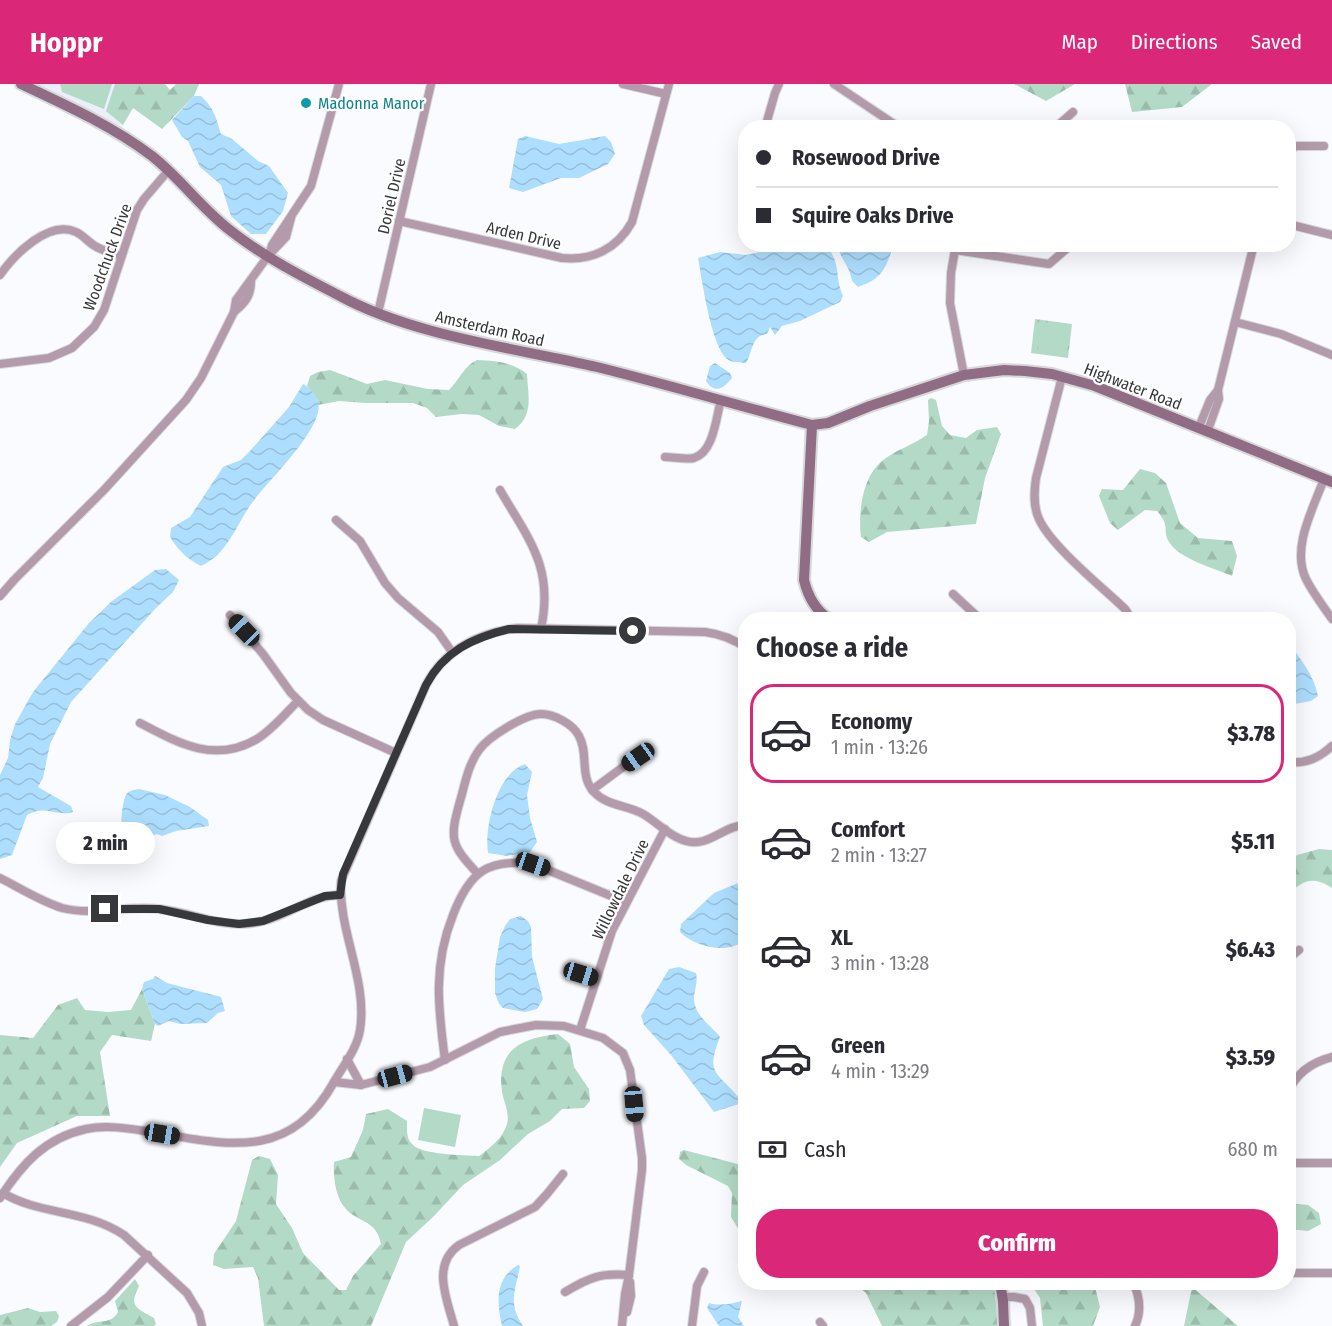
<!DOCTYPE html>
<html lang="en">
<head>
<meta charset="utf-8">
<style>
  :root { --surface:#fff; --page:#f2f2f3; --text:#2b2b33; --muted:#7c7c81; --line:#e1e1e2; --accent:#db2777 }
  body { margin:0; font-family:"Fira Sans Condensed",sans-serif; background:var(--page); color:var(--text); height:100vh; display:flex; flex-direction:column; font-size:22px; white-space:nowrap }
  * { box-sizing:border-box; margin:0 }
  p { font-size:20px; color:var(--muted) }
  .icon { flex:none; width:33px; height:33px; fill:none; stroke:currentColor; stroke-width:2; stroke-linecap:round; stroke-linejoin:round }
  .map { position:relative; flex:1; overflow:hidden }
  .details { position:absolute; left:738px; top:528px; width:558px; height:678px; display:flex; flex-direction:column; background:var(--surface); border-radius:24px; box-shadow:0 6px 24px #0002 }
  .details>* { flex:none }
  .guide { position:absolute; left:738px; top:36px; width:558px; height:132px; border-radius:24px; box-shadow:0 6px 24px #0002; display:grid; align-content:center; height:132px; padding:0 18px; background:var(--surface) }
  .end { position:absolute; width:27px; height:27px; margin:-14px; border:8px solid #36383b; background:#fff; box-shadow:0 0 0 3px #fff }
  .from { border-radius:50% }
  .bubble { position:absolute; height:42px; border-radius:21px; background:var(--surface); box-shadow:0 6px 24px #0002; font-size:20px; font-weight:800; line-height:42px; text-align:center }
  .car { position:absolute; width:18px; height:36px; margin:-18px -9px; border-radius:8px; box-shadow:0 0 4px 2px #0007; background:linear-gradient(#222 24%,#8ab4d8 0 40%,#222 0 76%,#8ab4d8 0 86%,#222 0) }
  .guide b { display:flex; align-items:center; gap:21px; height:57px; font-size:22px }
  .guide b+b { border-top:2px solid var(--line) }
  .guide i { width:15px; height:15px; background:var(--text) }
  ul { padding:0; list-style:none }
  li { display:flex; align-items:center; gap:18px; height:99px; margin:0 12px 9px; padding:0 6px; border:3px solid transparent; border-radius:24px }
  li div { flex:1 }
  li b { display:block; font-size:22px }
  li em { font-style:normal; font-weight:800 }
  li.current { border-color:var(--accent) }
  li>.icon { width:54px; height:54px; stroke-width:1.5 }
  h2 { padding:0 18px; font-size:27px; line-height:72px }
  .pay { display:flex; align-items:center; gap:15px; height:66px; padding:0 18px; font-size:22px }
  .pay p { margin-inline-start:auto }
  .primary-button { display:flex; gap:12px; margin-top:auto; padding:12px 18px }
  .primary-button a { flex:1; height:69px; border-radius:24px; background:var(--accent); color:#fff; font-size:24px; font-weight:800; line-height:69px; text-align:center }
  header { display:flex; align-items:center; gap:36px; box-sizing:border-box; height:84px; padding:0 30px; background:var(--accent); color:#fff }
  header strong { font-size:28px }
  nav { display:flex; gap:33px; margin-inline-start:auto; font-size:21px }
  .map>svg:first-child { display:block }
  .built { fill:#ebeff9 }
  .forest { fill:url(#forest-firs) }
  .park { fill:url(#park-crowns) }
  .garden { fill:#b3dac6 }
  .water { fill:url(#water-waves) }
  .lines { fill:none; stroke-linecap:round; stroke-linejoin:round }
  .street-casing { stroke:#d7d8dc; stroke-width:10 }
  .secondary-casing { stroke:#d7d8dc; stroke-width:14 }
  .street { stroke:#b49bab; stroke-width:8 }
  .secondary { stroke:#906d85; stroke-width:10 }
  .route { stroke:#36383b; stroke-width:8 }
  .culture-dot { fill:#0f9aa8; stroke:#fff; stroke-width:2 }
  .labels { text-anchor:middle; stroke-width:4.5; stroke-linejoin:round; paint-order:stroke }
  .culture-label { font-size:16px; fill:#0d838f; stroke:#fff; text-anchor:start }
  .street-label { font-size:16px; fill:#36383b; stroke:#fff }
</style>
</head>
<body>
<header>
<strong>Hoppr</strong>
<nav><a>Map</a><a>Directions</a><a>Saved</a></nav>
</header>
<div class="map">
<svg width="1332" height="1242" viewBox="0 0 1332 1242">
  <defs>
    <pattern id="forest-firs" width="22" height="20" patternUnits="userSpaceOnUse" patternTransform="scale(1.5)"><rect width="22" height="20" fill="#b3dac6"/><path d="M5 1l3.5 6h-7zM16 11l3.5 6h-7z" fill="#9bbcab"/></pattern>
    <pattern id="park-crowns" width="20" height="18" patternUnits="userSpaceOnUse" patternTransform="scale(1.5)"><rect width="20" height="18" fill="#b3dac6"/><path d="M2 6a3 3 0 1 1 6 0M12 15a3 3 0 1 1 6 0" fill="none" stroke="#9bbcab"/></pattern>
    <pattern id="water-waves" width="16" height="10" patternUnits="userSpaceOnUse" patternTransform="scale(1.5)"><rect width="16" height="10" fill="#aedefd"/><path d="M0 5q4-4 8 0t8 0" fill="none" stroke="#96bfda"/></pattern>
  </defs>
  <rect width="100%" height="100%" fill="#fafbff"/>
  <path class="built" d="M21,0H132L134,2L120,51Z"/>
  <g class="forest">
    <path d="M115,0H165L170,6L176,0H199L194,12L162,45L133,24L123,41L106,27Z"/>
    <path d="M1014,0H1075L1046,17Z"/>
    <path d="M1125,0H1212L1182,23L1132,28Z"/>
    <path d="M477,276C496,277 512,278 527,290C528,311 534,331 515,345L499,342L479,331L462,330L436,333L427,324L413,319H366L339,317L318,321V316L307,302L310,292L318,288L330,286L367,300L385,296L428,305L449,306C459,296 464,282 477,276Z"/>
    <path d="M931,314L936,316L942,342L950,351L966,354L977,346L997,343L1001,350L985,394L976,440L887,448L869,458L861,453C858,429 862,393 882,377C895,366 913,361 927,351L929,337L928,316Z"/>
    <path d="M1140,385L1155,389L1166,399L1180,439L1198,454L1232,457L1237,472L1232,492C1214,484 1179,475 1169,458C1162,446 1171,443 1157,427L1145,426L1118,446L1110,439L1099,412L1102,405L1123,406Z"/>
    <path d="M1319,765L1332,766V804C1313,792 1305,796 1289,809V779L1297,771Z"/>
    <path d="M142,905L155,940L151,957L112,951L100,968L110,1032H77L17,1059L0,1083V951L33,954L58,921L77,914L85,926L108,928L131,926Z"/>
    <path d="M558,950L570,960L574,983L589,1005L590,1017L584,1024L562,1025L550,1037L528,1050L500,1076L463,1101L433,1133L406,1158L371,1242H264L258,1194L253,1183L224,1185L213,1181L214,1170L236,1137L252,1076L259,1072L270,1075L278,1091L276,1120L292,1144L303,1169L339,1206H346L353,1192L381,1160C377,1141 368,1140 353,1131C336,1120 333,1096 334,1078L351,1073L363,1046L366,1030L388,1025L407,1037C407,1044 406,1055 412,1060C421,1071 464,1071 479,1072C490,1064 503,1054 507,1040C510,1029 504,1019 502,1008C496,966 521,954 558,950Z"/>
    <path d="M684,1066L745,1082V1156L731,1133L732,1109L728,1102L686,1081L679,1075L680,1068Z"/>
    <path d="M1288,1119L1308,1121L1319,1129L1321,1140L1308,1147L1289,1145Z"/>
    <path d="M135,1195L139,1202C128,1223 137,1224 154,1234L156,1240L154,1242H87C98,1234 110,1242 118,1228L115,1217Z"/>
    <path d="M854,1199H994L998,1242H882L866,1209Z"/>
    <path d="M1019,1199H1094L1100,1223L1093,1242H1043L1040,1214L1034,1205Z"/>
    <path d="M1192,1203L1238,1242H1184Z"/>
    <path d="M28,1224L40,1228L56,1227L59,1232L57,1238L51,1242H0V1231Z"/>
  </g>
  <path class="park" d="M1035,235L1072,240L1068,274L1031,269Z"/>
  <g class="garden">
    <path d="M60,0H112L104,25L62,8Z"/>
    <path d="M1041,240L1065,243L1064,254L1040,251Z"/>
    <path d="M1039,255L1063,257L1062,269L1038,266Z"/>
    <path d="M424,1024L461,1031L455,1063L418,1056Z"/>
  </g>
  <g class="water">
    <path d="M194,12H201C214,24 216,34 221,50L232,55L258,77L269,82L288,109L283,127L266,150H251L231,132L221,101L200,83L188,57L182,53L172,36Z"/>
    <path d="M525,52L559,60L605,52L611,58L615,70L608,80L579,94H561L523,108L509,104L518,55Z"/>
    <path d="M796,160L825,161C842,178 834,193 843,212L840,218L800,237L782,242L775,251L770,243L767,250C751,252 753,268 746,279C740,278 732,279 727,275C711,262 702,196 698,174L720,168L746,171Z"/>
    <path d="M837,161V160L894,161C885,184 884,194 858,203L852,197C850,183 840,174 837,161Z"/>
    <path d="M715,279L730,289L732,294C724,304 715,311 706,297L710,282Z"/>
    <path d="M303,300C308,302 309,305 313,309C314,310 318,315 318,317C326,342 270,395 255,415C237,437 229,470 201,482C187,475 178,466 170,453L171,444L190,433L223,383L241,376L249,368L289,323Z"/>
    <path d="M166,485L179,496L173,508L155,525L71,618L50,660L43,694L38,703L71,722L73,728C56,733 45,720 27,731L12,771L0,775V691L8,674L10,656L15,640L33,608L89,539L112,517L155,486Z"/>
    <path d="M1289,559C1301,576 1314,591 1318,612L1311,617L1289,621Z"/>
    <path d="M525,680L532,688L527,711L530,734L537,758L530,768L507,772L488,769C484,743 497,689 525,680Z"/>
    <path d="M139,705L165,711L190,723L208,736L209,742L176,747L162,752L157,750L144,755L121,757C121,746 121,721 126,711C129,706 134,706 139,705Z"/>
    <path d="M738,799L744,802L745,806V856C728,871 695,863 680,848L681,840L714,809Z"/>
    <path d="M521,832L528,837L531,843L532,873L543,915L537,925L525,928L503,924L499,920L495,909V884L500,853L505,842L510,835Z"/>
    <path d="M679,883L696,889C698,898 695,904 694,913C694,932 709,939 720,953C705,991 717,987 739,1014V1020L714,1028L671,971L644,941L641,932L669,885Z"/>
    <path d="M155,892L167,899L221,913L225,927L218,929L207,939L180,940L169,937L158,942L155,940L142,905L144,898L153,895Z"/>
    <path d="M518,1181L520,1182C516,1206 507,1218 523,1242H502C497,1219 494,1195 518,1181Z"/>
    <path d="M742,1217L738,1233L744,1242H719L707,1224L709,1219C720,1222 731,1220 742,1217Z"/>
  </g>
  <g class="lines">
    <defs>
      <g id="street">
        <path d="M623,0L666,10"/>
        <path d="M834,0L900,44"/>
        <path d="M765,44L775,9L779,0"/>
        <path d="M1055,44L1073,28"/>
        <path d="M1288,65L1297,62H1324"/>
        <path d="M399,137L562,174C592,177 617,165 632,138L669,0"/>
        <path d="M1288,140L1332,151"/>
        <path d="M956,160L951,189L950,219L964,291"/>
        <path d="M955,166L1049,180L1072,160"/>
        <path d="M269,171L272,161L311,102L339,0"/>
        <path d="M0,191C14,171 49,135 76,148C83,151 88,158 95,162C103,167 112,169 121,172"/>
        <path d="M234,228C245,219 251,212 251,197"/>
        <path d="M378,229L431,0"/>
        <path d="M1235,238L1281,250L1332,271"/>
        <path d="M0,280L49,274L72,264L94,243L104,226L137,126L144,115L168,87"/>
        <path d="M1062,293L1036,394C1034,408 1033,422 1039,435C1051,462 1102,503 1125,525L1132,536"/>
        <path d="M1199,343L1210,316L1218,306"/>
        <path d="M1208,346L1219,315L1218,306L1254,160"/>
        <path d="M665,373C674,373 685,376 694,374C714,368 716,333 721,316"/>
        <path d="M1324,395C1313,425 1291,464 1306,495C1313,509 1323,522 1332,535"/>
        <path d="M500,406C529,456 554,483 541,545"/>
        <path d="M336,436L360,457L385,499L398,514L438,548L452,568"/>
        <path d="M953,510L981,536"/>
        <path d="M0,512L14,496L104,406L186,316L201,294L234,228L236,216L268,172L286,153L291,134"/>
        <path d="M230,531L263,570L291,609L308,626L323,636L396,669"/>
        <path d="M140,639C178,659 215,680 257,655C272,646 285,630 298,617"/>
        <path d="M1288,678C1306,680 1319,674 1332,662"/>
        <path d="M592,706L646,666"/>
        <path d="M478,790C451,761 449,756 460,717C465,700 468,681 479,666C488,653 525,630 541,630C554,630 573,640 579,652C589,670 579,692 594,708C607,722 627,721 643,730C657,738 670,753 686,757C708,764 724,741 746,741"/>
        <path d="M0,794C20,804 40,817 62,824C93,832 127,821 159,825C191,828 220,844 253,839C284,835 310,811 340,811"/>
        <path d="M1288,875L1299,866"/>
        <path d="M572,887L596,894"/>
        <path d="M580,946L612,847L665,745"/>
        <path d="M347,975L361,1001"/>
        <path d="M445,976C438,923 433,881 453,831C469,789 487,774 533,780L626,818"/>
        <path d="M334,998L361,1001L430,983L500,948L536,941L564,942L603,954L623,969L630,986L642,1074V1086L629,1191L625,1210L622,1242"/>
        <path d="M1288,1008C1297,988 1312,978 1332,973"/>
        <path d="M1288,1079H1332"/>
        <path d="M3,1109C39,1131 85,1125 124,1151L187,1209L199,1229L202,1242"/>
        <path d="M0,1114C22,1080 45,1054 86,1045C105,1041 126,1044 145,1047C221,1059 288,1081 334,998C343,982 357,965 360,946C368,896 338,847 341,797L426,601C444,566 480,548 518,544L705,548C720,550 734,555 746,564"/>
        <path d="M1288,1189H1332"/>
        <path d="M1133,1198C1140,1213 1142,1227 1135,1242"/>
        <path d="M565,1208C590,1193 601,1189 629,1191"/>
        <path d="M1002,1213H1014L1025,1215L1030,1224L1032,1242"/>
        <path d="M627,1228L631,1212L630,1198"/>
        <path d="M820,1238L823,1242"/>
        <path d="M71,1242L108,1213L148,1171"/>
        <path d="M454,1242C447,1215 431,1181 459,1161L535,1123L547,1110L563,1090"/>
        <path d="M692,1242L697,1202L704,1188"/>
      </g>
      <g id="secondary">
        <path d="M21,0C66,21 112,42 152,72C180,94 202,125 231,147C264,173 303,193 340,212C414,252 515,264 597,283C669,301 740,322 812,341L828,339L870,322L964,291L1004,286L1025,287L1052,290L1095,302L1332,398"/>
        <path d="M812,341L804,496C808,513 815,526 830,536"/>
        <path d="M1000,1198L1003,1217L1004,1242"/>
      </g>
    </defs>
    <use href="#street" class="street-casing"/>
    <use href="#secondary" class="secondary-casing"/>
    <use href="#street" class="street"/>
    <use href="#secondary" class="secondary"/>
  </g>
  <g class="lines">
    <path class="route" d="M105,825H159L208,836L239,840L263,837L325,812L340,811L343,790L426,601C444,567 473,554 509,545L633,547"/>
  </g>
  <circle class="culture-dot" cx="306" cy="19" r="6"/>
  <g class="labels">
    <g class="culture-label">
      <text x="318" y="25">Madonna Manor</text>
    </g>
    <g class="street-label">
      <text transform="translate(391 112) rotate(-77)" y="6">Doriel Drive</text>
      <text transform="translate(524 151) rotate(13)" y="6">Arden Drive</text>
      <text transform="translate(107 173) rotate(-70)" y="6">Woodchuck Drive</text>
      <text transform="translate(490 244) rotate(13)" y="6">Amsterdam Road</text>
      <text transform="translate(1133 302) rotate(21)" y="6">Highwater Road</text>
      <text transform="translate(620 805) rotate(-64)" y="6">Willowdale Drive</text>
    </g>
  </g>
</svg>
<i class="end from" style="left:633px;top:547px"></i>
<i class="end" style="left:105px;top:825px"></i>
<div class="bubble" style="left:56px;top:738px;width:99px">2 min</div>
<i class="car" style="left:244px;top:546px;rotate:316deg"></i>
<i class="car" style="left:638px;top:673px;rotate:235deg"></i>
<i class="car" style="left:533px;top:780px;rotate:109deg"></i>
<i class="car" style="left:581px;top:890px;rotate:107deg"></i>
<i class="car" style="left:395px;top:992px;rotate:75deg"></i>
<i class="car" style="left:634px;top:1020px;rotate:175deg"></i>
<i class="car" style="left:162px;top:1050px;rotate:99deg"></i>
<div class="guide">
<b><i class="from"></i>Rosewood Drive</b>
<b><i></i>Squire Oaks Drive</b>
</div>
<section class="details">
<h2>Choose a ride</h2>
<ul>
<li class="current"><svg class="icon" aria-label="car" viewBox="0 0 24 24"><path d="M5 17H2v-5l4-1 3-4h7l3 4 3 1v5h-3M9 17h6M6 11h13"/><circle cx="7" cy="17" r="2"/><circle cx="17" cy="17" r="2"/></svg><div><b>Economy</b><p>1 min · 13:26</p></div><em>$3.78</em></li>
<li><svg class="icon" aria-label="car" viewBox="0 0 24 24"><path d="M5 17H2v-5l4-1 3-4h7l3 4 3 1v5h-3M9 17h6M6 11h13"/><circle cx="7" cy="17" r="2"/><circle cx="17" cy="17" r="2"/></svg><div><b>Comfort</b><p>2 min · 13:27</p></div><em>$5.11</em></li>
<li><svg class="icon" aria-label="car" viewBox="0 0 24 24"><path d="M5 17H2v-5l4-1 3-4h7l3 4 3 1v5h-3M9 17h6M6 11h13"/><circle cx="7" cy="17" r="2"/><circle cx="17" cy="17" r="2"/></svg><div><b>XL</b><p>3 min · 13:28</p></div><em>$6.43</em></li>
<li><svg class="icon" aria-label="car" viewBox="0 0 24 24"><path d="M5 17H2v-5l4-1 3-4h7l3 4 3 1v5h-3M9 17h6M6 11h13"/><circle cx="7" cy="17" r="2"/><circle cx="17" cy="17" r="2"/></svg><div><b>Green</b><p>4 min · 13:29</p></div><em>$3.59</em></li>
</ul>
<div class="pay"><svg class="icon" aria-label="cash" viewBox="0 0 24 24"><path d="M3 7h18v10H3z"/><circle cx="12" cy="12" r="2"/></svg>Cash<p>680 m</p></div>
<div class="primary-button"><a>Confirm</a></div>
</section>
</div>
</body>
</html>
